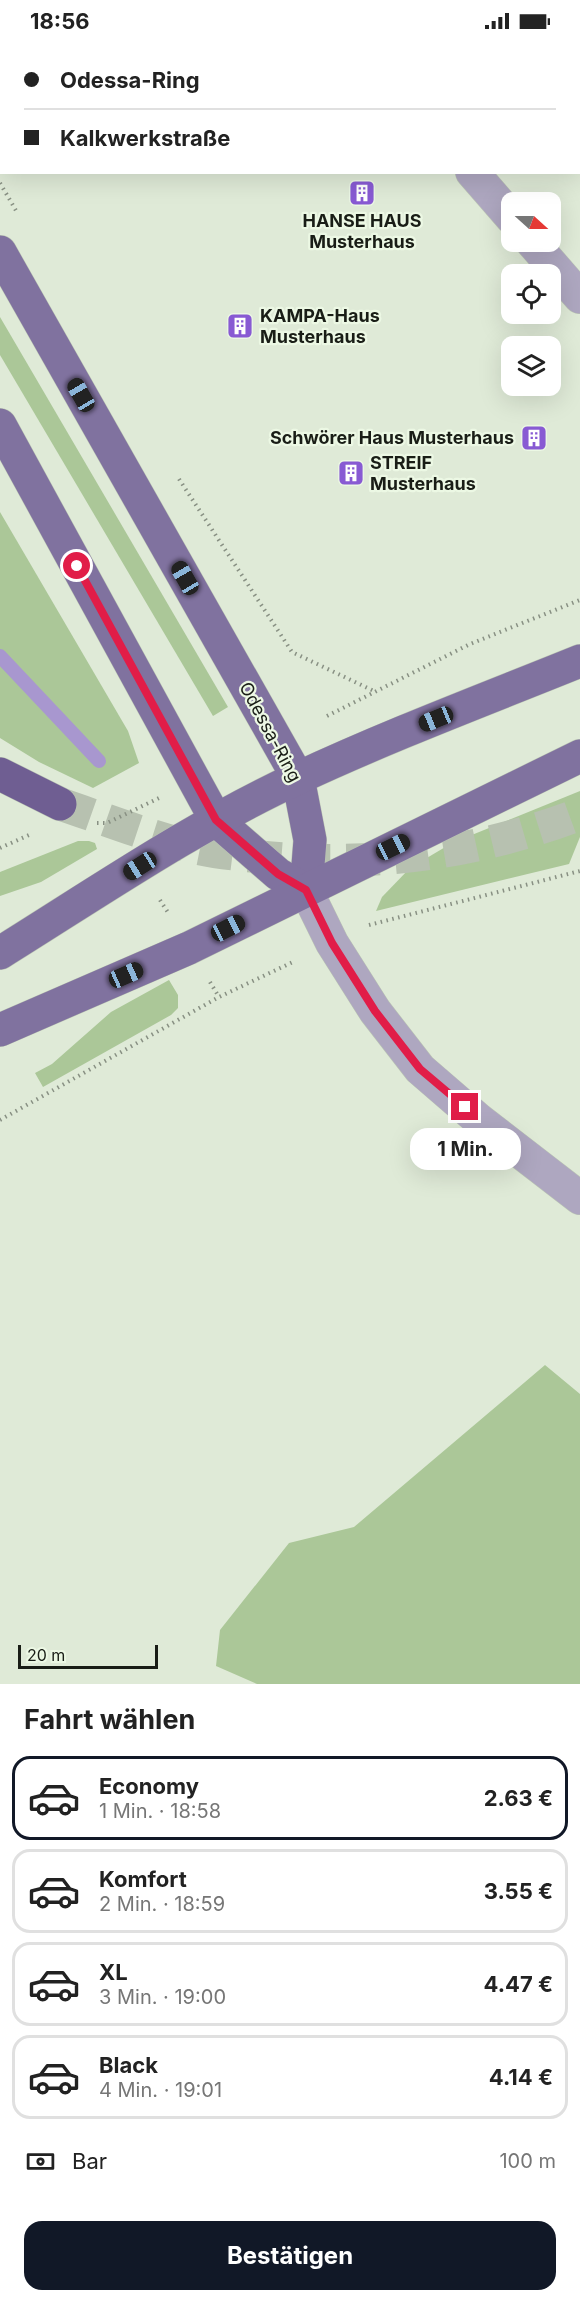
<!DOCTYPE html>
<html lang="de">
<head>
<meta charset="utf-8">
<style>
  :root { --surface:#fff; --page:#f2f2f2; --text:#222; --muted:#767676; --line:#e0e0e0; --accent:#111827 }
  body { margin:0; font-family:Inter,sans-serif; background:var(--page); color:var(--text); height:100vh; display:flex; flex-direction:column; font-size:22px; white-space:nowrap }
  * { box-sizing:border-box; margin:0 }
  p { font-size:20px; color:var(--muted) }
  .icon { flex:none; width:33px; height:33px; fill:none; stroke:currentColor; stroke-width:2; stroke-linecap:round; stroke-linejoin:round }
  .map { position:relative; height:1642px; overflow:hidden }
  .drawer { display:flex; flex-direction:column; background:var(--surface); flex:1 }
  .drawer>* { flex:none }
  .guide { position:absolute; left:0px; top:0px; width:580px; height:132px; box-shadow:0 6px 24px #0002; display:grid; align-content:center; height:132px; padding:0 24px; background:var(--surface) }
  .needle { width:39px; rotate:111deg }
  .buttons { position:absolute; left:501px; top:150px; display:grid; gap:12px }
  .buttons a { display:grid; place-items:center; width:60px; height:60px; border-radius:12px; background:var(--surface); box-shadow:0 6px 24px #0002; font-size:30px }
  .scale { position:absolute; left:18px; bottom:15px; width:140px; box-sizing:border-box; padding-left:6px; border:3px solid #191d16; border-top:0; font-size:16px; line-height:21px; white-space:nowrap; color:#191d16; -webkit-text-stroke:4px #ecf8e4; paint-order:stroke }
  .end { position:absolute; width:27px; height:27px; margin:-14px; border:8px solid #e11d48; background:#fff; box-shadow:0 0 0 3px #fff }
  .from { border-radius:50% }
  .bubble { position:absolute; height:42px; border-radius:18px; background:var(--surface); box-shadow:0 6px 24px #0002; font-size:20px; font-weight:700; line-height:42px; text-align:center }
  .car { position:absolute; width:18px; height:36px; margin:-18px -9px; border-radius:8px; box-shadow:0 0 4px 2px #0007; background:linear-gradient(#222 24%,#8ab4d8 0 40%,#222 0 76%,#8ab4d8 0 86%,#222 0) }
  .guide b { display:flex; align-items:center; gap:21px; height:57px; font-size:22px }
  .guide b+b { border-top:2px solid var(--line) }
  .guide i { width:15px; height:15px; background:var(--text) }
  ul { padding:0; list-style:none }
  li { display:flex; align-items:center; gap:18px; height:84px; margin:0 12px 9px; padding:0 12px; border:3px solid var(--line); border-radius:18px }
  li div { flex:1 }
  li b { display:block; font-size:22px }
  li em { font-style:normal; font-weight:700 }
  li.on { border-color:var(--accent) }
  li>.icon { width:54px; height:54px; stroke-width:1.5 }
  h2 { padding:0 24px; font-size:27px; line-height:72px }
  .pay { display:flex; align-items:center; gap:15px; height:66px; padding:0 24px; font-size:22px }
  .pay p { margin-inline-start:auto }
  .button { display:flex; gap:12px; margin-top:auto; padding:12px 24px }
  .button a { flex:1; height:69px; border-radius:18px; background:var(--accent); color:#fff; font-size:24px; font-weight:700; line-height:69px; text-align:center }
  .status { display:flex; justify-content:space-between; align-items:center; height:42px; padding:0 30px; background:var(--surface); direction:ltr }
  .status svg { height:16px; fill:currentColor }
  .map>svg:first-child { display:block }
  .green { fill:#abc798 }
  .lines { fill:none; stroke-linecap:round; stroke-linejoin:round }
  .stream { stroke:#a897cf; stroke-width:14 }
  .highway-tunnel { stroke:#b7c1b0; stroke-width:33; stroke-dasharray:33 16; stroke-linecap:butt }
  .minor-casing { stroke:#bbc5b4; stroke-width:34 }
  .major-casing { stroke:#bbc5b4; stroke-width:34 }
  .highway-casing { stroke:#bbc5b4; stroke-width:34 }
  .path { stroke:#889083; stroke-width:4; stroke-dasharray:1.5 4.5; stroke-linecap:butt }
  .minor { stroke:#aea7c0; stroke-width:33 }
  .major { stroke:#80729f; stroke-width:33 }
  .highway { stroke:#6f5e92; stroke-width:33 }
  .route { stroke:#e11d48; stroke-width:8 }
  .labels { text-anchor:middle; stroke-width:4.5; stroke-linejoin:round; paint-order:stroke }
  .poi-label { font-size:18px; font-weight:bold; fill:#191d16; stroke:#ecf8e4; text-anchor:start }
  .street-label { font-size:18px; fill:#191d16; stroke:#ecf8e4 }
</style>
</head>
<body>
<div class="status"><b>18:56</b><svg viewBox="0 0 49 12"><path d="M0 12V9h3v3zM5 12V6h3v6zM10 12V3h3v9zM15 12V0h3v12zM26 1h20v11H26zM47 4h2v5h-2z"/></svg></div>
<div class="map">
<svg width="580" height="1642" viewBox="0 0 580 1642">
  <rect width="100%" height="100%" fill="#dfead7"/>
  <g class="green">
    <path d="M0,275L228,665L213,674L0,313Z"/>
    <path d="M0,470L128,689L139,721L93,746L39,720L0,696Z"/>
    <path d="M580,749V795L569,822L376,869L382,855L410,826L452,801Z"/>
    <path d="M78,799H89L95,801L97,807L41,840L0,854V830Z"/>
    <path d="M169,938L178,953V966L171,973L43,1045L35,1031L52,1022L111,970Z"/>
    <path d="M545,1323L580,1352V1642H257L216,1624L220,1588L289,1501L354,1485Z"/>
  </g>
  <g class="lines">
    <path class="stream" d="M0,614L99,719"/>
    <path class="highway-tunnel" d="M60,762C99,775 137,790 177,801C207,810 240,813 271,816C377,825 481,810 580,772"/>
    <defs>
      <g id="minor">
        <path d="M358,0L359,2"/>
        <path d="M472,130L512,176"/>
        <path d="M532,200L580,255"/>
        <path d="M306,848L332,901L375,969L420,1027L479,1078L580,1156"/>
      </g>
      <g id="major">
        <path d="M0,210L298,736L310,798L306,848"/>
        <path d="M0,383L216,778L278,832L306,848"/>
        <path d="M0,911C98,850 194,784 298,736C390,693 486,657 580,619"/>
        <path d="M0,988L189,906L580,714"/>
      </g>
      <path id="highway" d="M0,732L60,762"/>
    </defs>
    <use href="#minor" class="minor-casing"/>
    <use href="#major" class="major-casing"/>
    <use href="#highway" class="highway-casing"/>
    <g class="path">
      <path d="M0,141L18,172"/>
      <path d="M179,437L292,610L376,650"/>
      <path d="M327,674L470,602L580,558"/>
      <path d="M97,781H107L159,756"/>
      <path d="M0,806L29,793"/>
      <path d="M160,858L169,872"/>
      <path d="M369,883L580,829"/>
      <path d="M210,940L219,955"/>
      <path d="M0,1078L219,955L295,919"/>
    </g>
    <use href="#minor" class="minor"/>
    <use href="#major" class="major"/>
    <use href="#highway" class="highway"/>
  </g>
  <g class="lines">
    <path class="route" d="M77,524L216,778L278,832L306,848L332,901L375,969L420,1027L465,1065"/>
  </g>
  <defs>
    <symbol id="building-square" viewBox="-11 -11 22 22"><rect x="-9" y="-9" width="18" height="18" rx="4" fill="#885ad3" stroke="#ecf8e4"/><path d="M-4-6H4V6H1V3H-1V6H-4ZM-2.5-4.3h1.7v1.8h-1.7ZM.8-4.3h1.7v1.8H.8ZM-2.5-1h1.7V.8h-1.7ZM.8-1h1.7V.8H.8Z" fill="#fff"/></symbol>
  </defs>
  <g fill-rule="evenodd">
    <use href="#building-square" x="347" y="136" width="30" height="30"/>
    <use href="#building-square" x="225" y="269" width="30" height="30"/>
    <use href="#building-square" x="519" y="381" width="30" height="30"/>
    <use href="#building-square" x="336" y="416" width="30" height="30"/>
  </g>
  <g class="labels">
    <g class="poi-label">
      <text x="362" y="185" text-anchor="middle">HANSE HAUS<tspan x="362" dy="21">Musterhaus</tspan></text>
      <text x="260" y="280">KAMPA-Haus<tspan x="260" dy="21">Musterhaus</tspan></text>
      <text x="514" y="402" text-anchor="end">Schwörer Haus Musterhaus</text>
      <text x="370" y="427">STREIF<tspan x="370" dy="21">Musterhaus</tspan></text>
    </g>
    <g class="street-label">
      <text transform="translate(270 690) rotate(62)" y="6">Odessa-Ring</text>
    </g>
  </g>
</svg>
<div class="buttons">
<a><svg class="needle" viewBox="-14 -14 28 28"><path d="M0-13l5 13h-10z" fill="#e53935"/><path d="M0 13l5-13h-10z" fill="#767676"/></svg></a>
<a><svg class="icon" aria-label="locate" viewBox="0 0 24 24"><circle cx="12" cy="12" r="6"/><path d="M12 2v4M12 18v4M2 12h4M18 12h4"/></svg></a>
<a><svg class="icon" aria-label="layers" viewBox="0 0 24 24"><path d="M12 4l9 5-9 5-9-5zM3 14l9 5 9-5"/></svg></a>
</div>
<div class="scale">20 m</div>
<i class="end from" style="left:77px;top:524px"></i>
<i class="end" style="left:465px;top:1065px"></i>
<div class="bubble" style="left:410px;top:1086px;width:111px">1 Min.</div>
<i class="car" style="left:81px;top:353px;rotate:330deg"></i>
<i class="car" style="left:185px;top:536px;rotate:330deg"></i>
<i class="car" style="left:436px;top:677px;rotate:248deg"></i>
<i class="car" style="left:393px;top:805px;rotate:64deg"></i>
<i class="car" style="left:140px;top:824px;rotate:238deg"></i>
<i class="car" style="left:228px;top:886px;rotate:63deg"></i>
<i class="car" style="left:126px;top:933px;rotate:66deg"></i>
<div class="guide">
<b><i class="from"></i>Odessa-Ring</b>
<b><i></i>Kalkwerkstraße</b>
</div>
</div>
<section class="drawer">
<h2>Fahrt wählen</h2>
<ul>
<li class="on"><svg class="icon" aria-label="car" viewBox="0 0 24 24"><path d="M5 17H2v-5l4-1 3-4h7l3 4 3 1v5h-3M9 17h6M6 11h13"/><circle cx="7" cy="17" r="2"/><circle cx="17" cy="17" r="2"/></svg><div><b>Economy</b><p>1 Min. · 18:58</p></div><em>2.63 €</em></li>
<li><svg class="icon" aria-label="car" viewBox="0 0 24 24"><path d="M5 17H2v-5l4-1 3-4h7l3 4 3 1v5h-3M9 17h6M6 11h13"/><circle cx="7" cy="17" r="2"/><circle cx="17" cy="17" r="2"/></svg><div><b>Komfort</b><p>2 Min. · 18:59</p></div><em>3.55 €</em></li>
<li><svg class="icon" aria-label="car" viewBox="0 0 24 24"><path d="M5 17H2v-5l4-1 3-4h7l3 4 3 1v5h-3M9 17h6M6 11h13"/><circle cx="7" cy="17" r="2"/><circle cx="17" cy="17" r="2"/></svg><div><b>XL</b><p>3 Min. · 19:00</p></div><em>4.47 €</em></li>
<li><svg class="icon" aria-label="car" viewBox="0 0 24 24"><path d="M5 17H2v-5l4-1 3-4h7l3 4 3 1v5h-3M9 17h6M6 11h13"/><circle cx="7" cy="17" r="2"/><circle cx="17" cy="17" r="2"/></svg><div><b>Black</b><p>4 Min. · 19:01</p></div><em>4.14 €</em></li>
</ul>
<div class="pay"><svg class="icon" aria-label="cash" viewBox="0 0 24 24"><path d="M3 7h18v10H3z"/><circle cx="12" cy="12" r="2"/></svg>Bar<p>100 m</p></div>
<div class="button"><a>Bestätigen</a></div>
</section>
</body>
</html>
